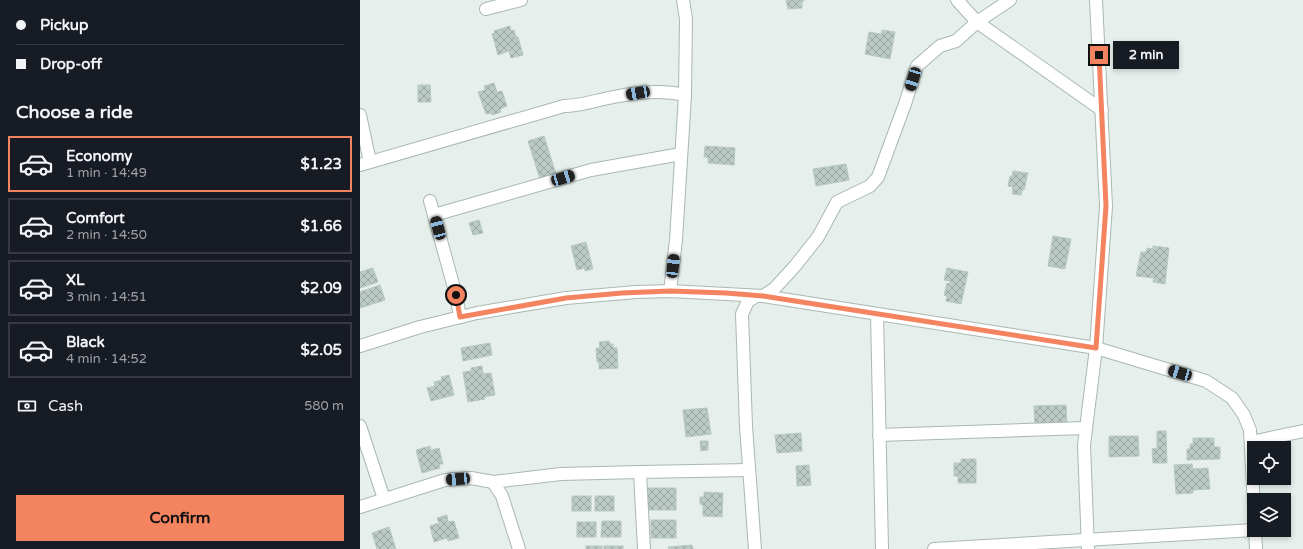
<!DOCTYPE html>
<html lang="en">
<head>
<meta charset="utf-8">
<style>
  :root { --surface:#171b24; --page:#20242c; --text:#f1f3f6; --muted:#9ea1a6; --line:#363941; --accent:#f4845f }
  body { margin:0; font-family:"Varela Round",sans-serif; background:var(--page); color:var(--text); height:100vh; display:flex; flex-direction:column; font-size:15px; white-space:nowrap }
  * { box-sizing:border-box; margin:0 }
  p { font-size:13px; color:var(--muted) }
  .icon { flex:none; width:22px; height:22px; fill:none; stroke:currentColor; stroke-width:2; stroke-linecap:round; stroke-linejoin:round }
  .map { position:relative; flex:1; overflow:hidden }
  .panel { display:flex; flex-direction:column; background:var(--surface); width:360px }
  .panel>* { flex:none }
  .guide { display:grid; align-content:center; height:88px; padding:0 16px; background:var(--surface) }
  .buttons { position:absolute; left:887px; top:441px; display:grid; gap:8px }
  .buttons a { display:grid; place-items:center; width:44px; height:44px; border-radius:0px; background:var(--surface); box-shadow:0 2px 6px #0003; font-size:20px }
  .end { position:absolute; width:18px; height:18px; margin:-9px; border:5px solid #f4845f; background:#111; box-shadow:0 0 0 2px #111 }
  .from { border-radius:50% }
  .bubble { position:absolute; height:28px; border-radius:0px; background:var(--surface); box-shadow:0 2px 6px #0003; font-size:13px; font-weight:700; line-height:28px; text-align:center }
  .car { position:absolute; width:12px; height:24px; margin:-12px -6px; border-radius:5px; box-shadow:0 0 3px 1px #0007; background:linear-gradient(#222 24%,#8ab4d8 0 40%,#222 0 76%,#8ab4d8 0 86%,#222 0) }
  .guide b { display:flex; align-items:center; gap:14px; height:38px; font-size:15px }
  .guide b+b { border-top:1px solid var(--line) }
  .guide i { width:10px; height:10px; background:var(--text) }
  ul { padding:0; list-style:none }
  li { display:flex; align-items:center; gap:12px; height:56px; margin:0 8px 6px; padding:0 8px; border:2px solid var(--line); border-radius:0px }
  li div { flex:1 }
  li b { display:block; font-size:15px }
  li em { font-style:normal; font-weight:700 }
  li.selected { border-color:var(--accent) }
  li>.icon { width:36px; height:36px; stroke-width:1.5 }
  h2 { padding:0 16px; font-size:18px; line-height:48px }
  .pay { display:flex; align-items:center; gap:10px; height:44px; padding:0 16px; font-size:15px }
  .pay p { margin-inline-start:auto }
  .button { display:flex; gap:8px; margin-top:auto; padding:8px 16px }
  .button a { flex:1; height:46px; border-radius:0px; background:var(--accent); color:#111; font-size:16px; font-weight:700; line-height:46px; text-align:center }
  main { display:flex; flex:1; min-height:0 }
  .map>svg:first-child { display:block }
  .building { fill:url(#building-cross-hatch); stroke:#b8c9c2 }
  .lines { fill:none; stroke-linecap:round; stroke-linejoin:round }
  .minor-casing { stroke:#a8b8b2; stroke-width:14 }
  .minor { stroke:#fff; stroke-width:12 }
  .route { stroke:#f4845f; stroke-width:5 }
</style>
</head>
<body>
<main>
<section class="panel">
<div class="guide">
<b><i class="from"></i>Pickup</b>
<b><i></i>Drop-off</b>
</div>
<h2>Choose a ride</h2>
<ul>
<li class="selected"><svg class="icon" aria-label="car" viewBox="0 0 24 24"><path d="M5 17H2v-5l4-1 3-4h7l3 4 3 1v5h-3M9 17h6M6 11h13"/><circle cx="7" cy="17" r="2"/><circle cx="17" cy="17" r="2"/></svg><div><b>Economy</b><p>1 min · 14:49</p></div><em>$1.23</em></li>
<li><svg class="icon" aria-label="car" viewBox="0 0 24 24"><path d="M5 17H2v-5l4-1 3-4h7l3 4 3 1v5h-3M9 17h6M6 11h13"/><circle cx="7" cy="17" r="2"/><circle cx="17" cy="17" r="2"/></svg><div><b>Comfort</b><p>2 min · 14:50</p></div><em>$1.66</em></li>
<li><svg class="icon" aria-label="car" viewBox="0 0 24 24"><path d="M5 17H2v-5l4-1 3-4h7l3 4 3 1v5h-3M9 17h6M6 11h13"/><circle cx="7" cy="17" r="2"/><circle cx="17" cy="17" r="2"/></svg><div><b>XL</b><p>3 min · 14:51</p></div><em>$2.09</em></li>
<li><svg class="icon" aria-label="car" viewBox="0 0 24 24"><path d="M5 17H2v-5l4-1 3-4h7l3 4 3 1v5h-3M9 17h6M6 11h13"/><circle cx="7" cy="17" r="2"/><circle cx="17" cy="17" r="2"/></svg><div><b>Black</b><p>4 min · 14:52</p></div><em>$2.05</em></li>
</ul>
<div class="pay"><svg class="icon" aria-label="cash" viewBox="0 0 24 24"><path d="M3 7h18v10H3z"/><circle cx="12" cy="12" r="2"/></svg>Cash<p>580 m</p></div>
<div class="button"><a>Confirm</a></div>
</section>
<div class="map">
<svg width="943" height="549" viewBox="0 0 943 549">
  <defs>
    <pattern id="building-cross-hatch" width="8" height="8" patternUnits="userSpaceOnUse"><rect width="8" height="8" fill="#bbcac4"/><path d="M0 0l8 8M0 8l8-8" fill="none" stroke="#98a6a0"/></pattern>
  </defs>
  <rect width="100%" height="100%" fill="#e6efeb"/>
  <g class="building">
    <path d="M426,0H444V1H442V8L428,9Z"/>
    <path d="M150,26L151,31L154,30L156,37H158L163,55L151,58L149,51L138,55L132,34L135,33L134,31Z"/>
    <path d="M522,30L535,32L530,59L505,54L509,32L521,34Z"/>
    <path d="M134,83L137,92L142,91L147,106L140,109L141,112L132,115L131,113L126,114L118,92L125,90L124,86Z"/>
    <path d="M58,85H70L71,102H58Z"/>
    <path d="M184,136L196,174L180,179L168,141Z"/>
    <path d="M345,146L375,148L374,165L348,163V157H344Z"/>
    <path d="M486,164L489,180L456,186L453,169Z"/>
    <path d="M653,171L668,173L664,190H662L661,195L652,194L653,187L648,186L650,176L652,177Z"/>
    <path d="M119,220L123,233L113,235L109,223Z"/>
    <path d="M693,236L711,239L705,269L688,266Z"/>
    <path d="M226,242L233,269L225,271L224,268L217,270L211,246Z"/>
    <path d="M793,246L809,248L805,284L793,282L794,278L776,276L781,252H786L787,248L793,249Z"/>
    <path d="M13,268L18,282L0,288V272Z"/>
    <path d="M587,268L608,272L601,304L586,301L587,296L584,295L587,283L590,284V281L584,280Z"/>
    <path d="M20,285L25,300L0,308V292Z"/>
    <path d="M249,341L250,344H253V348H257L258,368L239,369V362H237L236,348H240L239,342Z"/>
    <path d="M130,343L132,355L103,361L101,348Z"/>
    <path d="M122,366L123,374L131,373L135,395L124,397L125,399L108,402L103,372L111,371V368Z"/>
    <path d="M89,375L94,395L71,401L67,388L75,386L74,382L82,380L81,377Z"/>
    <path d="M706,405L707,425L675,426L674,406Z"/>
    <path d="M347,408L351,434L326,437L323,410Z"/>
    <path d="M797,431H806L807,463H793L792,449L797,448Z"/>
    <path d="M441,433L442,451L417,453L415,435Z"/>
    <path d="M749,436H778L779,456L749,457Z"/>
    <path d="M833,438H854V447H860V459L827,460V449H830V444H833Z"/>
    <path d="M340,441H348V450L341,451Z"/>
    <path d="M70,446L71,450L79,448L83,464H79L80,468L62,473L56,450Z"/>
    <path d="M601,459H616V483H598V476H594V463H601Z"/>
    <path d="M832,464L833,469L848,468L850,489L833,490V493L816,494L814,465Z"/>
    <path d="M449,465L451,485L437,486L436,466Z"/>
    <rect x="287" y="488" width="29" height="22"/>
    <path d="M344,492L363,493L362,517L343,516V505L340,504V497H344Z"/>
    <rect x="212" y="496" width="19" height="15"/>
    <rect x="235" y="496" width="19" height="15"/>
    <path d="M87,515L88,522L94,521L99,538L88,541L87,538L74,542L70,526L79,523L77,518Z"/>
    <rect x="291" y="520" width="25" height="18"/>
    <path d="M242,521H261V537H241Z"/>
    <rect x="217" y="522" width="19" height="15"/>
    <path d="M29,527L36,549H17L12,533Z"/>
    <path d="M332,545L333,549H309L308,547Z"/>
    <rect x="226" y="546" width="16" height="3"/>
    <rect x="244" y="546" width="19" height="3"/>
  </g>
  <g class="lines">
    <defs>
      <g id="minor">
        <path d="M323,0L326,19L325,95"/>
        <path d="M597,0L617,22L742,110"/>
        <path d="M126,9L161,0"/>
        <path d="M0,115L10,162"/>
        <path d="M0,165L204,106C219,106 230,102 244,99C271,93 298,89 325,95L316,240L310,291"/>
        <path d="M70,201L96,295L100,317"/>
        <path d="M74,215L231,170L321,154"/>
        <path d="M403,296L414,289L435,266L458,237L477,202L510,186L518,177L545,104L557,66L580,46L596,41L617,22L650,0"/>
        <path d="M517,314L522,549"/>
        <path d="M0,346L60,327L117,313L206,298L276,292L310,291L403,296L736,348L846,381L872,398L884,415L890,430L894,506"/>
        <path d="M0,426L24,499"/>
        <path d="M519,435L726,428"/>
        <path d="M891,442L943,431"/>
        <path d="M133,482L142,496L159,549"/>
        <path d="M0,507L85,480L111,478L133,482L201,474L280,472"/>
        <path d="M895,530L896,549"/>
        <path d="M284,549L280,472L389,470"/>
        <path d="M395,549L386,426L382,314L388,301L397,296"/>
        <path d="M574,549L894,530"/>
        <path d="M728,549L724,445L736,348L746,206L736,0"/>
      </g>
    </defs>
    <use href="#minor" class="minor-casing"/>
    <use href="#minor" class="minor"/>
  </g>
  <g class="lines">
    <path class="route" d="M96,295L100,317L206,298L262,293L310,291L366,293L403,296L736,348L746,206L739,55"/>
  </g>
</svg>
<div class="buttons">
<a><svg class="icon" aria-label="locate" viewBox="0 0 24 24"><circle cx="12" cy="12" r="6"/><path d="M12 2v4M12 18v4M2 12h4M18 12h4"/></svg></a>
<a><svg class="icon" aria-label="layers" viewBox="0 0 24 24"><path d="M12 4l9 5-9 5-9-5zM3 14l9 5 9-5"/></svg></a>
</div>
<i class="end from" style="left:96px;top:295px"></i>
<i class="end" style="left:739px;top:55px"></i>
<div class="bubble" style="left:753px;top:41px;width:66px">2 min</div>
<i class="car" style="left:553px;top:79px;rotate:197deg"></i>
<i class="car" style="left:278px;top:93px;rotate:260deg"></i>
<i class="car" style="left:203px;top:178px;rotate:74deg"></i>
<i class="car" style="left:78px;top:228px;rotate:345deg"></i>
<i class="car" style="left:313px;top:266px;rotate:6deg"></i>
<i class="car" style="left:820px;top:373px;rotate:286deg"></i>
<i class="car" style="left:98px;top:479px;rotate:266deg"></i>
</div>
</main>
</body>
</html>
